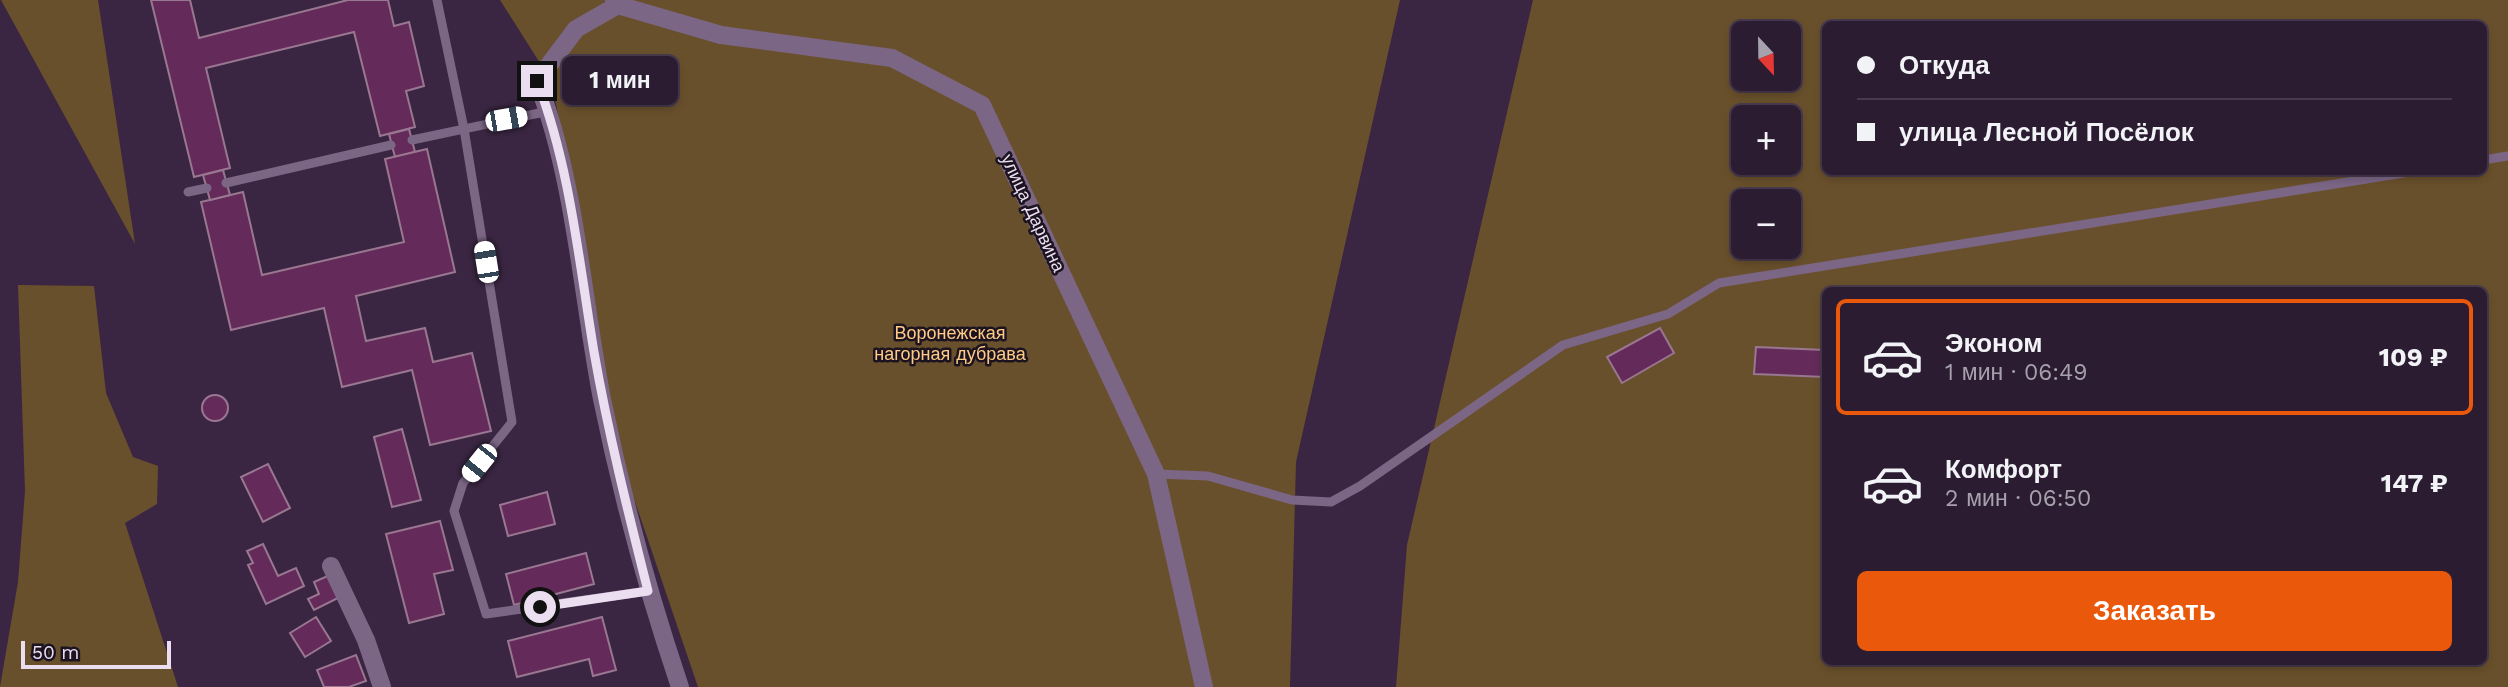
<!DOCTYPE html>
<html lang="ru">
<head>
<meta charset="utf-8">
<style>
  :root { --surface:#2c1c32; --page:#34253a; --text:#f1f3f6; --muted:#a6a1ac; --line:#483a4d; --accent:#ea580c }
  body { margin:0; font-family:"Work Sans",sans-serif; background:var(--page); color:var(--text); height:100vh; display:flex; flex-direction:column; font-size:26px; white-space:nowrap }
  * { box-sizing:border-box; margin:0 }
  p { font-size:23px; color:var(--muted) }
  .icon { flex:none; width:38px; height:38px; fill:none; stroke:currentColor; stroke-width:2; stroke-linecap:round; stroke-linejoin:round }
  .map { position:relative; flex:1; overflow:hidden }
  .panel { position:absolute; left:1822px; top:287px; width:665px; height:378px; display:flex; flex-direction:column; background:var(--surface); border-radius:10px; box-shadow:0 4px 10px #0003,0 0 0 2px var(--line) }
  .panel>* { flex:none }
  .guide { position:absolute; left:1822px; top:21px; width:665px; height:154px; border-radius:10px; box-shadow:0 4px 10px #0003,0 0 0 2px var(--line); display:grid; align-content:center; height:154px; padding:0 35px; background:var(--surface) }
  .needle { width:46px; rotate:158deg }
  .buttons { position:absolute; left:1731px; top:21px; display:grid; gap:14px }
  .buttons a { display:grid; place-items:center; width:70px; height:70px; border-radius:10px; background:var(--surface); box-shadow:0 4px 10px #0003,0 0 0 2px var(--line); font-size:35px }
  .scale { position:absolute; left:21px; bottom:18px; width:150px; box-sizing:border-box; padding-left:7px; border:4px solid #eadef0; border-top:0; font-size:19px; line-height:24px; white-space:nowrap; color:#eadef0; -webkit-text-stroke:5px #1c1320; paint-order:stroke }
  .end { position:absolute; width:32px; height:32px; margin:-16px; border:9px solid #eadef0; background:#111; box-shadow:0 0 0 4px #111 }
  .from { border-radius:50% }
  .bubble { position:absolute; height:49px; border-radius:10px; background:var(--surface); box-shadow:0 4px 10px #0003,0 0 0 2px var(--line); font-size:23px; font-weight:700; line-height:49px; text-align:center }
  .car { position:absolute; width:21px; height:42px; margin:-21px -10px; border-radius:9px; box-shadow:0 0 5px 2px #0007; background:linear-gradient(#fff 24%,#345 0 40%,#fff 0 76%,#345 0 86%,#fff 0) }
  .guide b { display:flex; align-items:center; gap:24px; height:66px; font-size:26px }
  .guide b+b { border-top:2px solid var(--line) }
  .guide i { width:18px; height:18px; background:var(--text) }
  ul { padding:12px 0 0; list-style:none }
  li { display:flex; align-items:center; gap:21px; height:116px; margin:0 14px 10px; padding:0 21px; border:4px solid transparent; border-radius:10px }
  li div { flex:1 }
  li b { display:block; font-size:26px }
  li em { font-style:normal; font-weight:700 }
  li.on { border-color:var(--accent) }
  li>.icon { width:63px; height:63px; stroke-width:1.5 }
  .button { display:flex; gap:14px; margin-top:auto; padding:14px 35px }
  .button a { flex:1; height:80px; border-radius:10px; background:var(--accent); color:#fff; font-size:28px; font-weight:700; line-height:80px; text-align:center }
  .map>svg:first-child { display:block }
  .green { fill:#69502c; fill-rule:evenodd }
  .building { fill:#642b5a; stroke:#997791; stroke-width:2 }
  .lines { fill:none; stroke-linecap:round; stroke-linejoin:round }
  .lane { stroke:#7c6686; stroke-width:9 }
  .street { stroke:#7c6686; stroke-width:18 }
  .route { stroke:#eadef0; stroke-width:9 }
  .labels { text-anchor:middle; stroke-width:5; stroke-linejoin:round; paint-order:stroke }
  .street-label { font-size:18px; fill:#eadef0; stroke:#1c1320 }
  .park-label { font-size:18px; fill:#ffcb84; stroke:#1c1320 }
</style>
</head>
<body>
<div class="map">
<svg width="2508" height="687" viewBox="0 0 2508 687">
  <rect width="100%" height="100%" fill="#3a2642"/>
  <g class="green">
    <path d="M1,0H98L135,244Z"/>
    <path d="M500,0H1400L1296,462L1290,687H698L629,484L607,384L552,82Z"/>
    <path d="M1533,0H2508V687H1396L1407,545ZM1825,24H2483V172H1825ZM1743,33H1788V79H1743ZM1743,117H1788V163H1743ZM1743,201H1788V247H1743ZM1825,290H2483V662H1825Z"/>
    <path d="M18,285L94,286L106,393L133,457L158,466L157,504L125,523L178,687H0L18,582L25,491Z"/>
  </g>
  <g class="building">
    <path d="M151,0H190L199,38L348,0H388L394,26L409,22L424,86L406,91L415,127L380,136L354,32L206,68L230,168L194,177Z"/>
    <path d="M409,129L415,152L395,157L389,134Z"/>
    <path d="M427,149L455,272L356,296L366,341L425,328L433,362L472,353L491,431L430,445L412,370L342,387L324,308L231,330L201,202L243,192L262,275L404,242L385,159Z"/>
    <path d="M223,170L230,195L210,200L203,175Z"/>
    <path d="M1660,328L1674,353L1622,383L1607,357Z"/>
    <path d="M1756,347L1825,350V377L1754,374Z"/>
    <circle cx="215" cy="408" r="13"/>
    <path d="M402,429L421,500L392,507L374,437Z"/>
    <path d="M268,464L290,508L263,522L241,477Z"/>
    <path d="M547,492L555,524L508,536L500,505Z"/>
    <path d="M440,521L453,570L434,574L444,614L409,623L386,534Z"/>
    <path d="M263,544L278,576L296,568L304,586L266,604L248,565L253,563L247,551Z"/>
    <path d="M586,553L594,584L514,605L506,574Z"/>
    <path d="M332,574L342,596L314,610L308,599L319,594L314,582Z"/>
    <path d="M316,617L331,641L305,657L290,633Z"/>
    <path d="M602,617L616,670L593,676L589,659L517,677L508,641Z"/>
    <path d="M356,655L366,681L349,687H324L317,670Z"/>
  </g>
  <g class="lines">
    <g class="lane">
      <path d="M437,0L464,129L512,422L463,483L454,511L486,614L648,591"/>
      <path d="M412,140L549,111"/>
      <path d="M2483,160L2508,156"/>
      <path d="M226,183L391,145"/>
      <path d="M188,192L207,188"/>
      <path d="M1156,474L1208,476L1292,500L1331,502L1360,486L1563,345L1668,314L1719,283L2410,172"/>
    </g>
    <g class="street">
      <path d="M614,0L618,5L721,35L892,58L982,105L1156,474L1204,687"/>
      <path d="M618,5L576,29L537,81C575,178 582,296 602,399C622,497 648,592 680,687"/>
      <path d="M331,566L366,640L382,687"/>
    </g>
  </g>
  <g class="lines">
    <path class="route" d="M537,81C570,166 579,262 594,352C608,432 628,512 648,591L540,607"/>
  </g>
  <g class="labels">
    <g class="street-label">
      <text transform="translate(1033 213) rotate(65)" y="6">улица Дарвина</text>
    </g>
    <g class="park-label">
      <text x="950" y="339">Воронежская<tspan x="950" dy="21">нагорная дубрава</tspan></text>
    </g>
  </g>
</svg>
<div class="buttons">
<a><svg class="needle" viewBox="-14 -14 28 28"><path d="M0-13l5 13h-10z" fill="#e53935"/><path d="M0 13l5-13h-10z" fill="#a6a1ac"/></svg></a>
<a>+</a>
<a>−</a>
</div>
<div class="scale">50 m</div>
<i class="end from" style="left:540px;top:607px"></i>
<i class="end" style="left:537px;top:81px"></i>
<div class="bubble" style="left:562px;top:56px;width:116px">1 мин</div>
<i class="car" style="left:506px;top:119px;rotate:80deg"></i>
<i class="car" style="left:486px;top:262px;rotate:351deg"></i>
<i class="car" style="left:479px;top:463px;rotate:219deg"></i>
<div class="guide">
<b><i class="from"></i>Откуда</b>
<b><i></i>улица Лесной Посёлок</b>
</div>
<section class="panel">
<ul>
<li class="on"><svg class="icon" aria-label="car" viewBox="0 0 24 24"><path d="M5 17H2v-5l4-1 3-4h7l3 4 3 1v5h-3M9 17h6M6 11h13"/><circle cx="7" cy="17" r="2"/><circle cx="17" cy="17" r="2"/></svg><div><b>Эконом</b><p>1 мин · 06:49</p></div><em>109 ₽</em></li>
<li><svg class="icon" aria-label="car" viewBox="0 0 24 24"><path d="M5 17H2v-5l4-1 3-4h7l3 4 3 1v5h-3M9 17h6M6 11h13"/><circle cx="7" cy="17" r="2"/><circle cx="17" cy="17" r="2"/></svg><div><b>Комфорт</b><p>2 мин · 06:50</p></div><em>147 ₽</em></li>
</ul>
<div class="button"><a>Заказать</a></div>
</section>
</div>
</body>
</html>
